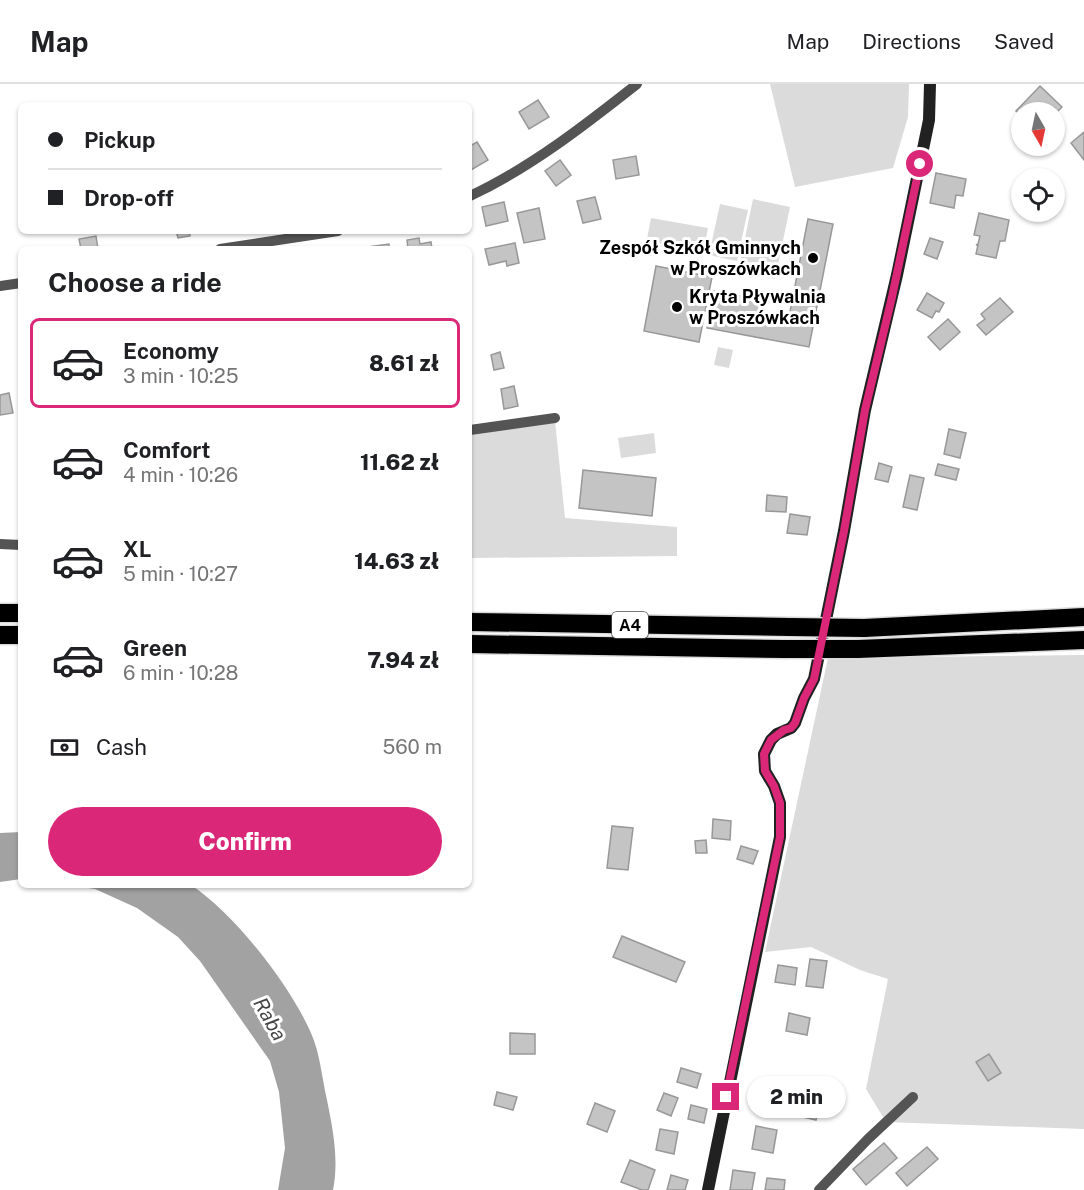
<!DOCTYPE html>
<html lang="en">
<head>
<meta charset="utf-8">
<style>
  :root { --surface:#fff; --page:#f2f2f2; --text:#202124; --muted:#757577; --line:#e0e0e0; --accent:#db2777 }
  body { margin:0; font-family:"Public Sans",sans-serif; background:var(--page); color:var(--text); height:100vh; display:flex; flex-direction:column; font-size:22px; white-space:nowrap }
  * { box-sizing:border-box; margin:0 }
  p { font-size:20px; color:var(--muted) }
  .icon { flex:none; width:33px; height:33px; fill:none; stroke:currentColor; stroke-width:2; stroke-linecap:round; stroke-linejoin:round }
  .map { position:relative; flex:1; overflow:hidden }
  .details { position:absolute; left:18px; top:162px; width:454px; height:642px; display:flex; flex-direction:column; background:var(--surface); border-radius:9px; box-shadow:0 2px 4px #0004 }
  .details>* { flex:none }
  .hud { position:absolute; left:18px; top:18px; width:454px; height:132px; border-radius:9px; box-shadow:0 2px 4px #0004; display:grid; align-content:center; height:132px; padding:0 30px; background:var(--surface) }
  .needle { width:39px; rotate:171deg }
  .buttons { position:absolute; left:1011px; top:18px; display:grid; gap:12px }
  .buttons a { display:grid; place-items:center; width:54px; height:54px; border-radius:50%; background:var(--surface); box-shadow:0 2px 4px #0004; font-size:30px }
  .end { position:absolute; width:27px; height:27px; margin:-14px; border:8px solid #db2777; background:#fff; box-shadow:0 0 0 3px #fff }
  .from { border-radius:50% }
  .bubble { position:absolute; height:42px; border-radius:21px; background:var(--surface); box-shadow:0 2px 4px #0004; font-size:20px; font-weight:800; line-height:42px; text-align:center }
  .hud b { display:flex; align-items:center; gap:21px; height:57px; font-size:22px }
  .hud b+b { border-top:2px solid var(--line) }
  .hud i { width:15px; height:15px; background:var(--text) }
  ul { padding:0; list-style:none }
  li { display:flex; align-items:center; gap:18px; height:90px; margin:0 12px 9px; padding:0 18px; border:3px solid transparent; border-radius:9px }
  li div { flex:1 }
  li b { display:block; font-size:22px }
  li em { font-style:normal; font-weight:800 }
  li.active { border-color:var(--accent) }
  li>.icon { width:54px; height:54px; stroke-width:1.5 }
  h2 { padding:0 30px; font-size:27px; line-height:72px }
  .pay { display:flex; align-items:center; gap:15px; height:66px; padding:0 30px; font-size:22px }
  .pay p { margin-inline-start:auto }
  .primary-button { display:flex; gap:12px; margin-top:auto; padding:12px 30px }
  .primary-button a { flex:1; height:69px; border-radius:36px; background:var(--accent); color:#fff; font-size:24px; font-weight:800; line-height:69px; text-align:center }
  header { display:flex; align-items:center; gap:36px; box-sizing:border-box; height:84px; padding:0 30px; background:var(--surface); border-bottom:2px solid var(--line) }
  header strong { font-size:28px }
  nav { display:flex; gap:33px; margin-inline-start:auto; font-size:21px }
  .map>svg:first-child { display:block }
  .green { fill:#dbdbdb }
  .water { fill:#a2a2a2 }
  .building { fill:#c4c4c4; stroke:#989898; stroke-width:1.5 }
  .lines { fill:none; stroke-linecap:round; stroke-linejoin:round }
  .motorway-casing { stroke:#dbdbdb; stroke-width:21 }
  .minor { stroke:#545454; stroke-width:10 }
  .secondary { stroke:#212121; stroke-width:12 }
  .motorway { stroke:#000; stroke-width:18 }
  .motorway-bridge-casing { stroke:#dbdbdb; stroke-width:21; stroke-linecap:butt }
  .motorway-bridge { stroke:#000; stroke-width:18 }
  .route { stroke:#db2777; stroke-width:8 }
  .poi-dot { fill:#000; stroke:#fff; stroke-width:2 }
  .labels { text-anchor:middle; stroke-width:6; stroke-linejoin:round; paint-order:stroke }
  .shield { fill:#fff; stroke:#4c4c4c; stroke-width:1.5 }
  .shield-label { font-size:16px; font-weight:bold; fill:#000 }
  .poi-label { font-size:18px; font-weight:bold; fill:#000; stroke:#fff; text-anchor:end }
  .water-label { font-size:20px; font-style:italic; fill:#434343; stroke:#fff }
</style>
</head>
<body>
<header>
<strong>Map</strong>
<nav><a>Map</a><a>Directions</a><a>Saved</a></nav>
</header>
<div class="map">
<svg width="1084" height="1106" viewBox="0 0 1084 1106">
  <rect width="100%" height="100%" fill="#fff"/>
  <g class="green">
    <path d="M770,0H909L908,33L893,84L795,103Z"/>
    <path d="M753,115L790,123L775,195L738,188Z"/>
    <path d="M720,120L748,126L737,177L709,171Z"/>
    <path d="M651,134L708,144L703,170L646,160Z"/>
    <path d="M718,263L733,266L729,284L714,281Z"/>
    <path d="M555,337L565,434L677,443V472L470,474V349Z"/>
    <path d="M654,349L656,369L621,374L618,354Z"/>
    <path d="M1084,571V1045L886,1038L866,1005L888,895L860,886L811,863L765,868L828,574Z"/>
  </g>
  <g class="water">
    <path d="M21,748V795L0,798V749Z"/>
    <path d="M43,801H191C235,830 290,901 311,949C320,969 322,994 327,1016C333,1046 339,1076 333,1106H278L285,1064L279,1008L270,977L200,877L178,853L137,824L95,805L74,802Z"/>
  </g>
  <g class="building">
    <path d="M1040,2L1062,23L1054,31V28H1022V32L1016,27Z"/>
    <path d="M538,16L549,33L529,45L519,28Z"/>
    <path d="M1084,48V76L1071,59Z"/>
    <path d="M477,58L488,76L471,86L470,62Z"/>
    <path d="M636,72L639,91L616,95L613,76Z"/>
    <path d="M560,76L571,91L556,102L545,87Z"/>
    <path d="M936,89L966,95L963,112L956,111L954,124L930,119Z"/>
    <path d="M595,113L601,135L583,139L577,117Z"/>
    <path d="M504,118L508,137L486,142L482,123Z"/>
    <path d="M539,124L545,155L524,159L517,129Z"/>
    <path d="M979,129L1009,136L1005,157H1000L996,174L976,170L978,161H976L978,160L980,152L974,151Z"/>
    <path d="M808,135L833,140L809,263L707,244L714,207L761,216L758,232L788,238Z"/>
    <path d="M176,147H189L190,152L178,154Z"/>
    <path d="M96,152L98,165H81L79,155Z"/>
    <path d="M419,154L420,160L431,158L432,165H408L407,156Z"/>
    <path d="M930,154L943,158L937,175L924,170Z"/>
    <path d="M515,159L519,179L507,182L506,177L489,181L485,165Z"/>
    <path d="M389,160V165H368V163Z"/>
    <path d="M656,182L712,193L699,258L644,247Z"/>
    <path d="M927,209L944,219L939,228L936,227L932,234L917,226Z"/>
    <path d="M1000,214L1013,228L986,251L977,241L985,235L981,230Z"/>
    <path d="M948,235L960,248L940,266L928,253Z"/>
    <path d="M500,268L504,284L494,286L491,271Z"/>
    <path d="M514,302L518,322L504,325L501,305Z"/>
    <path d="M9,309L13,329L0,331V311Z"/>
    <path d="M949,345L966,349L960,374L944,370Z"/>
    <path d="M879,379L892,383L888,398L875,395Z"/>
    <path d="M938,380L959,385L956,396L935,391Z"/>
    <path d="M583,386L656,394L652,432L579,424Z"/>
    <path d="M910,391L924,394L917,426L903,423Z"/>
    <path d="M767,411L787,413L786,428L766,427Z"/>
    <path d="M790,430L810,433L807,451L787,449Z"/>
    <path d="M713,735L731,737L730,756L712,754Z"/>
    <path d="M612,742L633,744L628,786L607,784Z"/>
    <path d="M706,756L707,769H696L695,757Z"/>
    <path d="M741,762L758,767L753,780L737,775Z"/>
    <path d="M622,852L685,878L676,898L613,873Z"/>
    <path d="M810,875L827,877L823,904L806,902Z"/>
    <path d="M778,881L797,884L795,901L775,898Z"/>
    <path d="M789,929L810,934L807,951L786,947Z"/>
    <path d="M510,949L535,950V970H510Z"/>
    <path d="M989,970L1001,989L988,997L976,978Z"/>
    <path d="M681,984L701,990L697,1004L677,998Z"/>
    <path d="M497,1008L517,1013L513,1026L494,1021Z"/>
    <path d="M773,1008L820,1018L816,1036L769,1025Z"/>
    <path d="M664,1009L678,1014L671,1032L657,1026Z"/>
    <path d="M595,1019L615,1027L607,1048L587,1040Z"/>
    <path d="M691,1021L707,1025L704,1039L688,1035Z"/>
    <path d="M756,1042L777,1046L773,1069L752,1065Z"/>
    <path d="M660,1045L678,1048L674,1070L656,1066Z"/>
    <path d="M884,1059L897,1074L866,1101L853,1085Z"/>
    <path d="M927,1063L938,1075L907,1102L896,1089Z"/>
    <path d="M630,1076L655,1086L648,1106H642L621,1098Z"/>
    <path d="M733,1086L755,1089L752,1106H730Z"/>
    <path d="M671,1091L688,1096L685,1106H667Z"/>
    <path d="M767,1094L785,1096L784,1106H765Z"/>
  </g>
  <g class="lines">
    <defs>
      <g id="motorway">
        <path d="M0,529H21"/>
        <path d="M470,538L790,543"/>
        <path d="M864,544L1084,533"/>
        <path d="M0,551H21"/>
        <path d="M470,560L784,565"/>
        <path d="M858,565L1084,556"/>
      </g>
    </defs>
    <use href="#motorway" class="motorway-casing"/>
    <g class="minor">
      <path d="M470,112C530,84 585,41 637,0"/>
      <path d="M220,165L338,147"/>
      <path d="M0,202L21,199"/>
      <path d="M470,346L555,334"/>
      <path d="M0,460L21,461"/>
      <path d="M819,1106L868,1055L913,1013"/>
    </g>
    <path class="secondary" d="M708,1106L780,753V719L774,702L765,687L764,670L771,656L777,650L791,644L795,639L804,614L814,595L844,447L865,326L897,191L929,36L930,0"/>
    <use href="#motorway" class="motorway"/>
    <defs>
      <g id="motorway-bridge">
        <path d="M790,543L864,544"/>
        <path d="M784,565H858"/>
      </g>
    </defs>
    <use href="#motorway-bridge" class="motorway-bridge-casing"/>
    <use href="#motorway-bridge" class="motorway-bridge"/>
  </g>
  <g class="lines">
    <path class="route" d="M726,1013L780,753V719L774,702L765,687L764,670L771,656L784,646L791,644L795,639L804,614L814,595L844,447L865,326L892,213L920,80"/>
  </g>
  <g class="poi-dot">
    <circle cx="813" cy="174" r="6"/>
    <circle cx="677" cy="223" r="6"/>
  </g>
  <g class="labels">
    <rect class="shield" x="612" y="528" width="36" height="26" rx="4.5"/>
    <g class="shield-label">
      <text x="630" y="547">A4</text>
    </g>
    <g class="poi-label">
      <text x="801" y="170">Zespół Szkół Gminnych<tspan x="801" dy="21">w Proszówkach</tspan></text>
      <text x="689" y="219" text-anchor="start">Kryta Pływalnia<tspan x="689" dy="21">w Proszówkach</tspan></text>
    </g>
    <g class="water-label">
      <text transform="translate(270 935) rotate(61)" y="7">Raba</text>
    </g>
  </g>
</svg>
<div class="buttons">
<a><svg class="needle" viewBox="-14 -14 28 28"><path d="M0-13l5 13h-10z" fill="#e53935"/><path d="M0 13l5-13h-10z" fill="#757577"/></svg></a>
<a><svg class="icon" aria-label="locate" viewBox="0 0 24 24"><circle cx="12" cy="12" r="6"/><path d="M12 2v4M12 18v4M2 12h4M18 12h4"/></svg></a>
</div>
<i class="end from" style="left:920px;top:80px"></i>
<i class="end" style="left:726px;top:1013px"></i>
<div class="bubble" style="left:747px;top:992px;width:99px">2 min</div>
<div class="hud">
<b><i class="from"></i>Pickup</b>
<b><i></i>Drop-off</b>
</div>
<section class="details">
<h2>Choose a ride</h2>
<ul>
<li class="active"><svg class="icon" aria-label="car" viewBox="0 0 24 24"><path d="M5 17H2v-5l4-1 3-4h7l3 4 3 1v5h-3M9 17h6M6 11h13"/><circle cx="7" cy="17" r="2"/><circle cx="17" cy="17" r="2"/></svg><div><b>Economy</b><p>3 min · 10:25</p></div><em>8.61 zł</em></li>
<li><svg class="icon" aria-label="car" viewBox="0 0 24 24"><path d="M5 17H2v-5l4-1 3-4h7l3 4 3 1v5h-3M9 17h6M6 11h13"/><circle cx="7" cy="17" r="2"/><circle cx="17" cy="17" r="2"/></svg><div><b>Comfort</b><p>4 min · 10:26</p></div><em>11.62 zł</em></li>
<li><svg class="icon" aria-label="car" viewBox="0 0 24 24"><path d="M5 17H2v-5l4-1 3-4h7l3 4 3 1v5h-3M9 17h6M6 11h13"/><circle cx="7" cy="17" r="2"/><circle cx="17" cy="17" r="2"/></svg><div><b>XL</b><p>5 min · 10:27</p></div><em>14.63 zł</em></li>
<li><svg class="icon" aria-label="car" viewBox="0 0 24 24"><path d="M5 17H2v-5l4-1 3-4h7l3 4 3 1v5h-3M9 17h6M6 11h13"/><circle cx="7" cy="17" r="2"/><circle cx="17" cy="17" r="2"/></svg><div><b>Green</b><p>6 min · 10:28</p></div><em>7.94 zł</em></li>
</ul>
<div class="pay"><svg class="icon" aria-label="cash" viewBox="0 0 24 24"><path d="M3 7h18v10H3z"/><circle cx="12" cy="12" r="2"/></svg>Cash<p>560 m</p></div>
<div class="primary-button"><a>Confirm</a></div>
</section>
</div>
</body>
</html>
